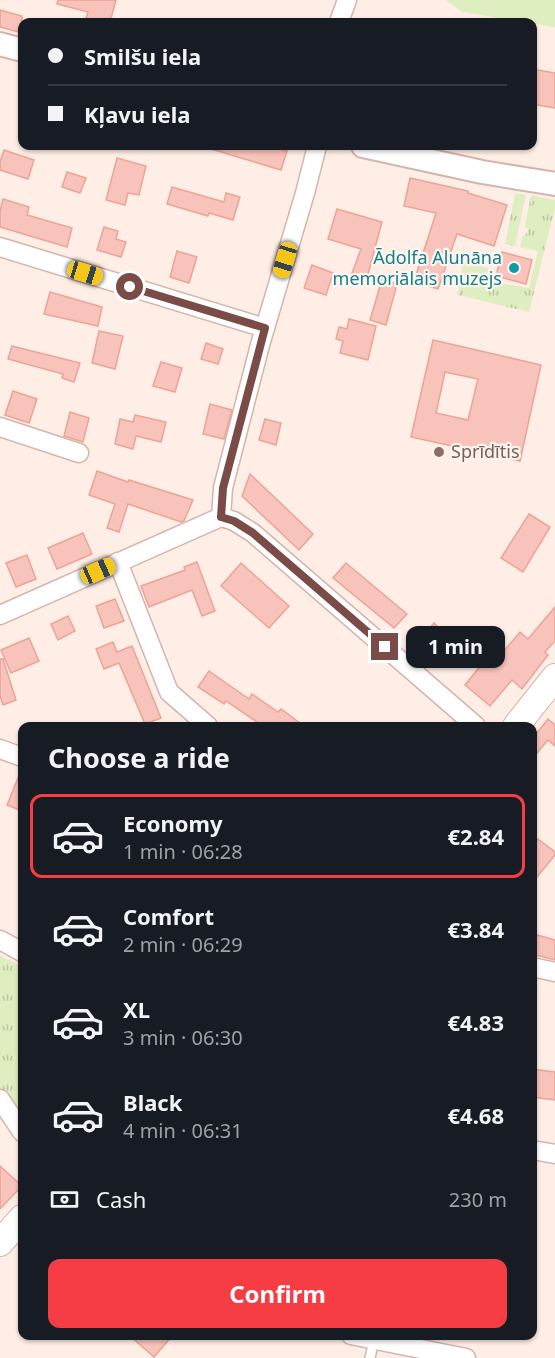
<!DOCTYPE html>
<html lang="en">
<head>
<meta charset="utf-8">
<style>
  :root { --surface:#171b24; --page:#20242c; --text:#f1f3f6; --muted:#9ea1a6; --line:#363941; --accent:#f63d43 }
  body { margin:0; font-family:"Noto Sans",sans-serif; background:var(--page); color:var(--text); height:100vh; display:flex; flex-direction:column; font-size:22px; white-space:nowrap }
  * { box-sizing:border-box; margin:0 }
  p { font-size:20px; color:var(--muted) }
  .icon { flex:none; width:33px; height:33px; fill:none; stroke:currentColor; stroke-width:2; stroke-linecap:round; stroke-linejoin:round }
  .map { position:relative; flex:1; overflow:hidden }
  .sheet { position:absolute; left:18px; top:722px; width:519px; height:618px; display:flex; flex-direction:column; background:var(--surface); border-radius:12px; box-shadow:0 2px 4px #0004 }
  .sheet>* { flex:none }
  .banner { position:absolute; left:18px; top:18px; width:519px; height:132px; border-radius:12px; box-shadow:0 2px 4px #0004; display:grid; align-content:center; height:132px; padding:0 30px; background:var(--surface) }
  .end { position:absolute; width:27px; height:27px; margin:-14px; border:8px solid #7b4c47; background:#fff; box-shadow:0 0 0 3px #fff }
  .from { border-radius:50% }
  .bubble { position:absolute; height:42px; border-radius:12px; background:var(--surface); box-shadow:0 2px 4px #0004; font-size:20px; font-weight:700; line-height:42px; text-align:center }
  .car { position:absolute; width:18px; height:36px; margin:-18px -9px; border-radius:8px; box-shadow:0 0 4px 2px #0007; background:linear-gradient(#f5c518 24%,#345 0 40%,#f5c518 0 76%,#345 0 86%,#f5c518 0) }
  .banner b { display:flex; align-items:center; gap:21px; height:57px; font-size:22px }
  .banner b+b { border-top:2px solid var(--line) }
  .banner i { width:15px; height:15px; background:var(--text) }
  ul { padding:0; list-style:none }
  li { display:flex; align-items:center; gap:18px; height:84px; margin:0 12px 9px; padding:0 18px; border:3px solid transparent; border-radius:12px }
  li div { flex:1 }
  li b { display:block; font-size:22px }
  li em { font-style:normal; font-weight:700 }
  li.current { border-color:var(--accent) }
  li>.icon { width:54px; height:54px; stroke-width:1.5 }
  h2 { padding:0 30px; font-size:27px; line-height:72px }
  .pay { display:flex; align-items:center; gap:15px; height:66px; padding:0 30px; font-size:22px }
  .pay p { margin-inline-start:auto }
  .primary-button { display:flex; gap:12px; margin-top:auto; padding:12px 30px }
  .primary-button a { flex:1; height:69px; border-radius:12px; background:var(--accent); color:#fff; font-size:24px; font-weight:700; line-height:69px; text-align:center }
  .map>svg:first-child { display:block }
  .grass { fill:url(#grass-tufts) }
  .pitch { fill:#dfeec1 }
  .building { fill:#f7c3ba; stroke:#eca398; stroke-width:1.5; fill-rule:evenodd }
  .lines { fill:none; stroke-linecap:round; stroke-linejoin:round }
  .service-casing { stroke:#d5b4ac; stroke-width:12 }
  .minor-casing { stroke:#d5b4ac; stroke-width:21 }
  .tertiary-casing { stroke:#d5b4ac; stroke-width:26 }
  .secondary-casing { stroke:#dab4ab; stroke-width:28 }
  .service { stroke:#fff; stroke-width:9 }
  .minor { stroke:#fff; stroke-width:18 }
  .tertiary { stroke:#fff; stroke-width:22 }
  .secondary { stroke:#fff; stroke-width:26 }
  .route { stroke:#7b4c47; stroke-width:8 }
  .culture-dot { fill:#0f9aa8; stroke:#fff4ee; stroke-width:2 }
  .education-dot { fill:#8d6e63; stroke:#fff4ee; stroke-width:2 }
  .labels { text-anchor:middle; stroke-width:4.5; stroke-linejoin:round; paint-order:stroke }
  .culture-label { font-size:18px; fill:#0d838f; stroke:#fff4ee; text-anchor:end }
  .education-label { font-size:18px; fill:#785e54; stroke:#fff4ee; text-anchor:start }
</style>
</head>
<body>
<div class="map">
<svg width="555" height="1358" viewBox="0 0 555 1358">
  <defs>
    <pattern id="grass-tufts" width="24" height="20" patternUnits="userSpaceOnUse" patternTransform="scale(1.5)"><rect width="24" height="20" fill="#dfeec1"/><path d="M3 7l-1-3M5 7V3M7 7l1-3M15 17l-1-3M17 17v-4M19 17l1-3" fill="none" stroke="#bac39f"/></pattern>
  </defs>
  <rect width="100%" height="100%" fill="#ffeee5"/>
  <g class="grass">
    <path d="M515,193L526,195L515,246L505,244Z"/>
    <path d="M531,195L555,200V208L529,312L458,295L463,261L488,268L486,281L529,288L538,251L520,247L522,237L527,233L528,230L525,226Z"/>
    <path d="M0,955L22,967V1058L17,1063L22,1069V1121L0,1088Z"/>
  </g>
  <path class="pitch" d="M446,0H555V27L462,12Z"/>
  <g class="building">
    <path d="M58,0H116L110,22H93V20L86,18L88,12L57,4Z"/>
    <path d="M0,10L22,16V33L0,27Z"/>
    <path d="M532,69L555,73V108L532,104Z"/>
    <path d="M211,146H268L287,151L281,170L211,149Z"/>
    <path d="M4,150L34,160L28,179L0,170V162Z"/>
    <path d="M117,158L146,166L139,195L128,193L125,205L106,200Z"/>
    <path d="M67,172L86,178L80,193L62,187Z"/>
    <path d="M410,178L468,191V193L507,205L494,246L457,234L438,289L414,281L436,213L404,206Z"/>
    <path d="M172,187L224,202L226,193L240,197L233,220L209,213L208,216L167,204Z"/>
    <path d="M3,199L29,207L27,215L72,228L67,247L0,227V211Z"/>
    <path d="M337,209L382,222L367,278L352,273L361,249L328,239Z"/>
    <path d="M104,227L118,231L116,239L126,242L121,257L97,250Z"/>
    <path d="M177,251L197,257L189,283L170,277Z"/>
    <path d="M502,252L532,260L526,284L496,276Z"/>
    <path d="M312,265L333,273L326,295L304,288Z"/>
    <path d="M382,279L397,284L386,325L370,320Z"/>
    <path d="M50,292L102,307L98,326L44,314Z"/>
    <path d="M349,319L376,326L368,360L340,353L343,341L336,339L339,327L347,329Z"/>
    <path d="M99,331L123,336L115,369L92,363Z"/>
    <path d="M433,340L541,365L520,461L411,437ZM445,372L478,379L468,420L436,413Z"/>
    <path d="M206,343L223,349L218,364L201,359Z"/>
    <path d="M12,346L80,363L74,382L62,378L63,374L8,359Z"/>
    <path d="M161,362L182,368L175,392L153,386Z"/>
    <path d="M13,391L37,399L29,423L5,415Z"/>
    <path d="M210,404L232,410L224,439L203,434Z"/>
    <path d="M70,412L89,418L83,442L64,436Z"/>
    <path d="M135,415L166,422L161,442L136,436L133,449L115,444L120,419L133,422Z"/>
    <path d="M265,419L281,423L276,445L259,440Z"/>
    <path d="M97,471L128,482L129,480L193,500L184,521L181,522L128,504L119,532L107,528L115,504L89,495Z"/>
    <path d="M250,474L313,534L299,550L242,496Z"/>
    <path d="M529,514L550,527L523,572L501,558Z"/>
    <path d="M83,533L92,554L57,569L48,548Z"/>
    <path d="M27,555L36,579L16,587L6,563Z"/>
    <path d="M197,562L215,611L202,616L192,590L149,607L141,586L185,570L184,567Z"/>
    <path d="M241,563L289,606L269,628L221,586Z"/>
    <path d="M346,563L407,614L394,628L333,578Z"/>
    <path d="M115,599L124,621L104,628L96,606Z"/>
    <path d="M555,607V641L545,652L548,655L522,689L512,680L490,706L465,685L497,645L504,651L520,632L528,639Z"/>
    <path d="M68,616L75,631L58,640L51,624Z"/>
    <path d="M434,623L450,637L432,659L415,644Z"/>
    <path d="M29,638L39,661L11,673L1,650Z"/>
    <path d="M113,642L117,652L132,646L161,718L145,724L119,663L104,669L96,649Z"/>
    <path d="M0,659H3L16,700L3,705L0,696Z"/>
    <path d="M209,671L249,699L252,694L278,712L281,709L304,726H263L226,701L224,704L198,687Z"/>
    <path d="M548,719L555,725V746L548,740L532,759V739Z"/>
    <path d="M22,768V811L7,805Z"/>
    <path d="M538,839L555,852V855L532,883V846Z"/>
    <path d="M537,935L555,940V960L532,954Z"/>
    <path d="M532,1069L555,1072V1100L532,1097Z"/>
    <path d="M0,1166L22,1186L0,1209Z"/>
    <path d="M129,1335H173L154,1357Z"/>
  </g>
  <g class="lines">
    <defs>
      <path id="service" d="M370,1358L374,1340"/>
      <g id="minor">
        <path d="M339,22L347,0"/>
        <path d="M0,247L265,328"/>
        <path d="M0,427L79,453"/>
        <path d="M221,517L223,488L260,345L305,193L317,146"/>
        <path d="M118,562L169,692L208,726"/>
        <path d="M0,615L221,517L234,521L253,533L476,726"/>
        <path d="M0,749L22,757"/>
        <path d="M0,940L22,952"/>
        <path d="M532,967L555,972"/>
        <path d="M0,1099L22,1132"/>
        <path d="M532,1150L555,1154"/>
        <path d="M351,1335L466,1358"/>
      </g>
      <g id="tertiary">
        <path d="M0,44L22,50"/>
        <path d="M363,146L482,172L555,184"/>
      </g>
      <g id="secondary">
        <path d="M516,726L555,677"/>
        <path d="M0,1243L22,1218"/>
      </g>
    </defs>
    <use href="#service" class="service-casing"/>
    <use href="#minor" class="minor-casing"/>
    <use href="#tertiary" class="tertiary-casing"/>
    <use href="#secondary" class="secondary-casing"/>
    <use href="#service" class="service"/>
    <use href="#minor" class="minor"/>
    <use href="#tertiary" class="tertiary"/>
    <use href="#secondary" class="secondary"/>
  </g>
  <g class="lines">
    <path class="route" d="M130,287L265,328L223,488L221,517L234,521L253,533L385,647"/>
  </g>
  <circle class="culture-dot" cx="514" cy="268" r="6"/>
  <circle class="education-dot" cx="439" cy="452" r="6"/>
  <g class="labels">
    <g class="culture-label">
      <text x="502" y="264">Ādolfa Alunāna<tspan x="502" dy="21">memoriālais muzejs</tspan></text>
    </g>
    <g class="education-label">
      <text x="451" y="458">Sprīdītis</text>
    </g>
  </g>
</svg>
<i class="end from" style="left:130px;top:287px"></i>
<i class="end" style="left:385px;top:647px"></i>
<div class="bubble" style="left:406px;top:626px;width:99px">1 min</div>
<i class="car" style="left:285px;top:260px;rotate:197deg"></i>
<i class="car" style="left:85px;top:273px;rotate:107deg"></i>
<i class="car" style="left:98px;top:571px;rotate:66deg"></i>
<div class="banner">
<b><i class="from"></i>Smilšu iela</b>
<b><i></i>Kļavu iela</b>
</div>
<section class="sheet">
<h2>Choose a ride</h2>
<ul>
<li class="current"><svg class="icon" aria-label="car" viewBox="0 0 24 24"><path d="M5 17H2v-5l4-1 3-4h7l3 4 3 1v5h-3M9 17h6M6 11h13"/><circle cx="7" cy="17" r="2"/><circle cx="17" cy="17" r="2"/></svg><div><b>Economy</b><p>1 min · 06:28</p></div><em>€2.84</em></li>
<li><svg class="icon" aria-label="car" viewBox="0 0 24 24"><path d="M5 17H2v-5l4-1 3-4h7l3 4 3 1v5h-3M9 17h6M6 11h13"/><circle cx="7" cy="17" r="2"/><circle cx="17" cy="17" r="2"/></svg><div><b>Comfort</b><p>2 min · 06:29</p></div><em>€3.84</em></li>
<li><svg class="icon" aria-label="car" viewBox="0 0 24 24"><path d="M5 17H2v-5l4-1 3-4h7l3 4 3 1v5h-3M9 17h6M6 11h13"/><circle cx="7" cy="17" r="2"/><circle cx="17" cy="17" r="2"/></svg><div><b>XL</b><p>3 min · 06:30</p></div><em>€4.83</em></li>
<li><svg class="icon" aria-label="car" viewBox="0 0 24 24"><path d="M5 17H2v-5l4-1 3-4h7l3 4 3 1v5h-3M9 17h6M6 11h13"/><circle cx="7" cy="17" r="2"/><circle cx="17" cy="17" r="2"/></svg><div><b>Black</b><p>4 min · 06:31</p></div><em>€4.68</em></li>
</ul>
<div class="pay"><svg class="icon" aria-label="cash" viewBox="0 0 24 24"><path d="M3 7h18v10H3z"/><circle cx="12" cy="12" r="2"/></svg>Cash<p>230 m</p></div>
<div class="primary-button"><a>Confirm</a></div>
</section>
</div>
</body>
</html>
